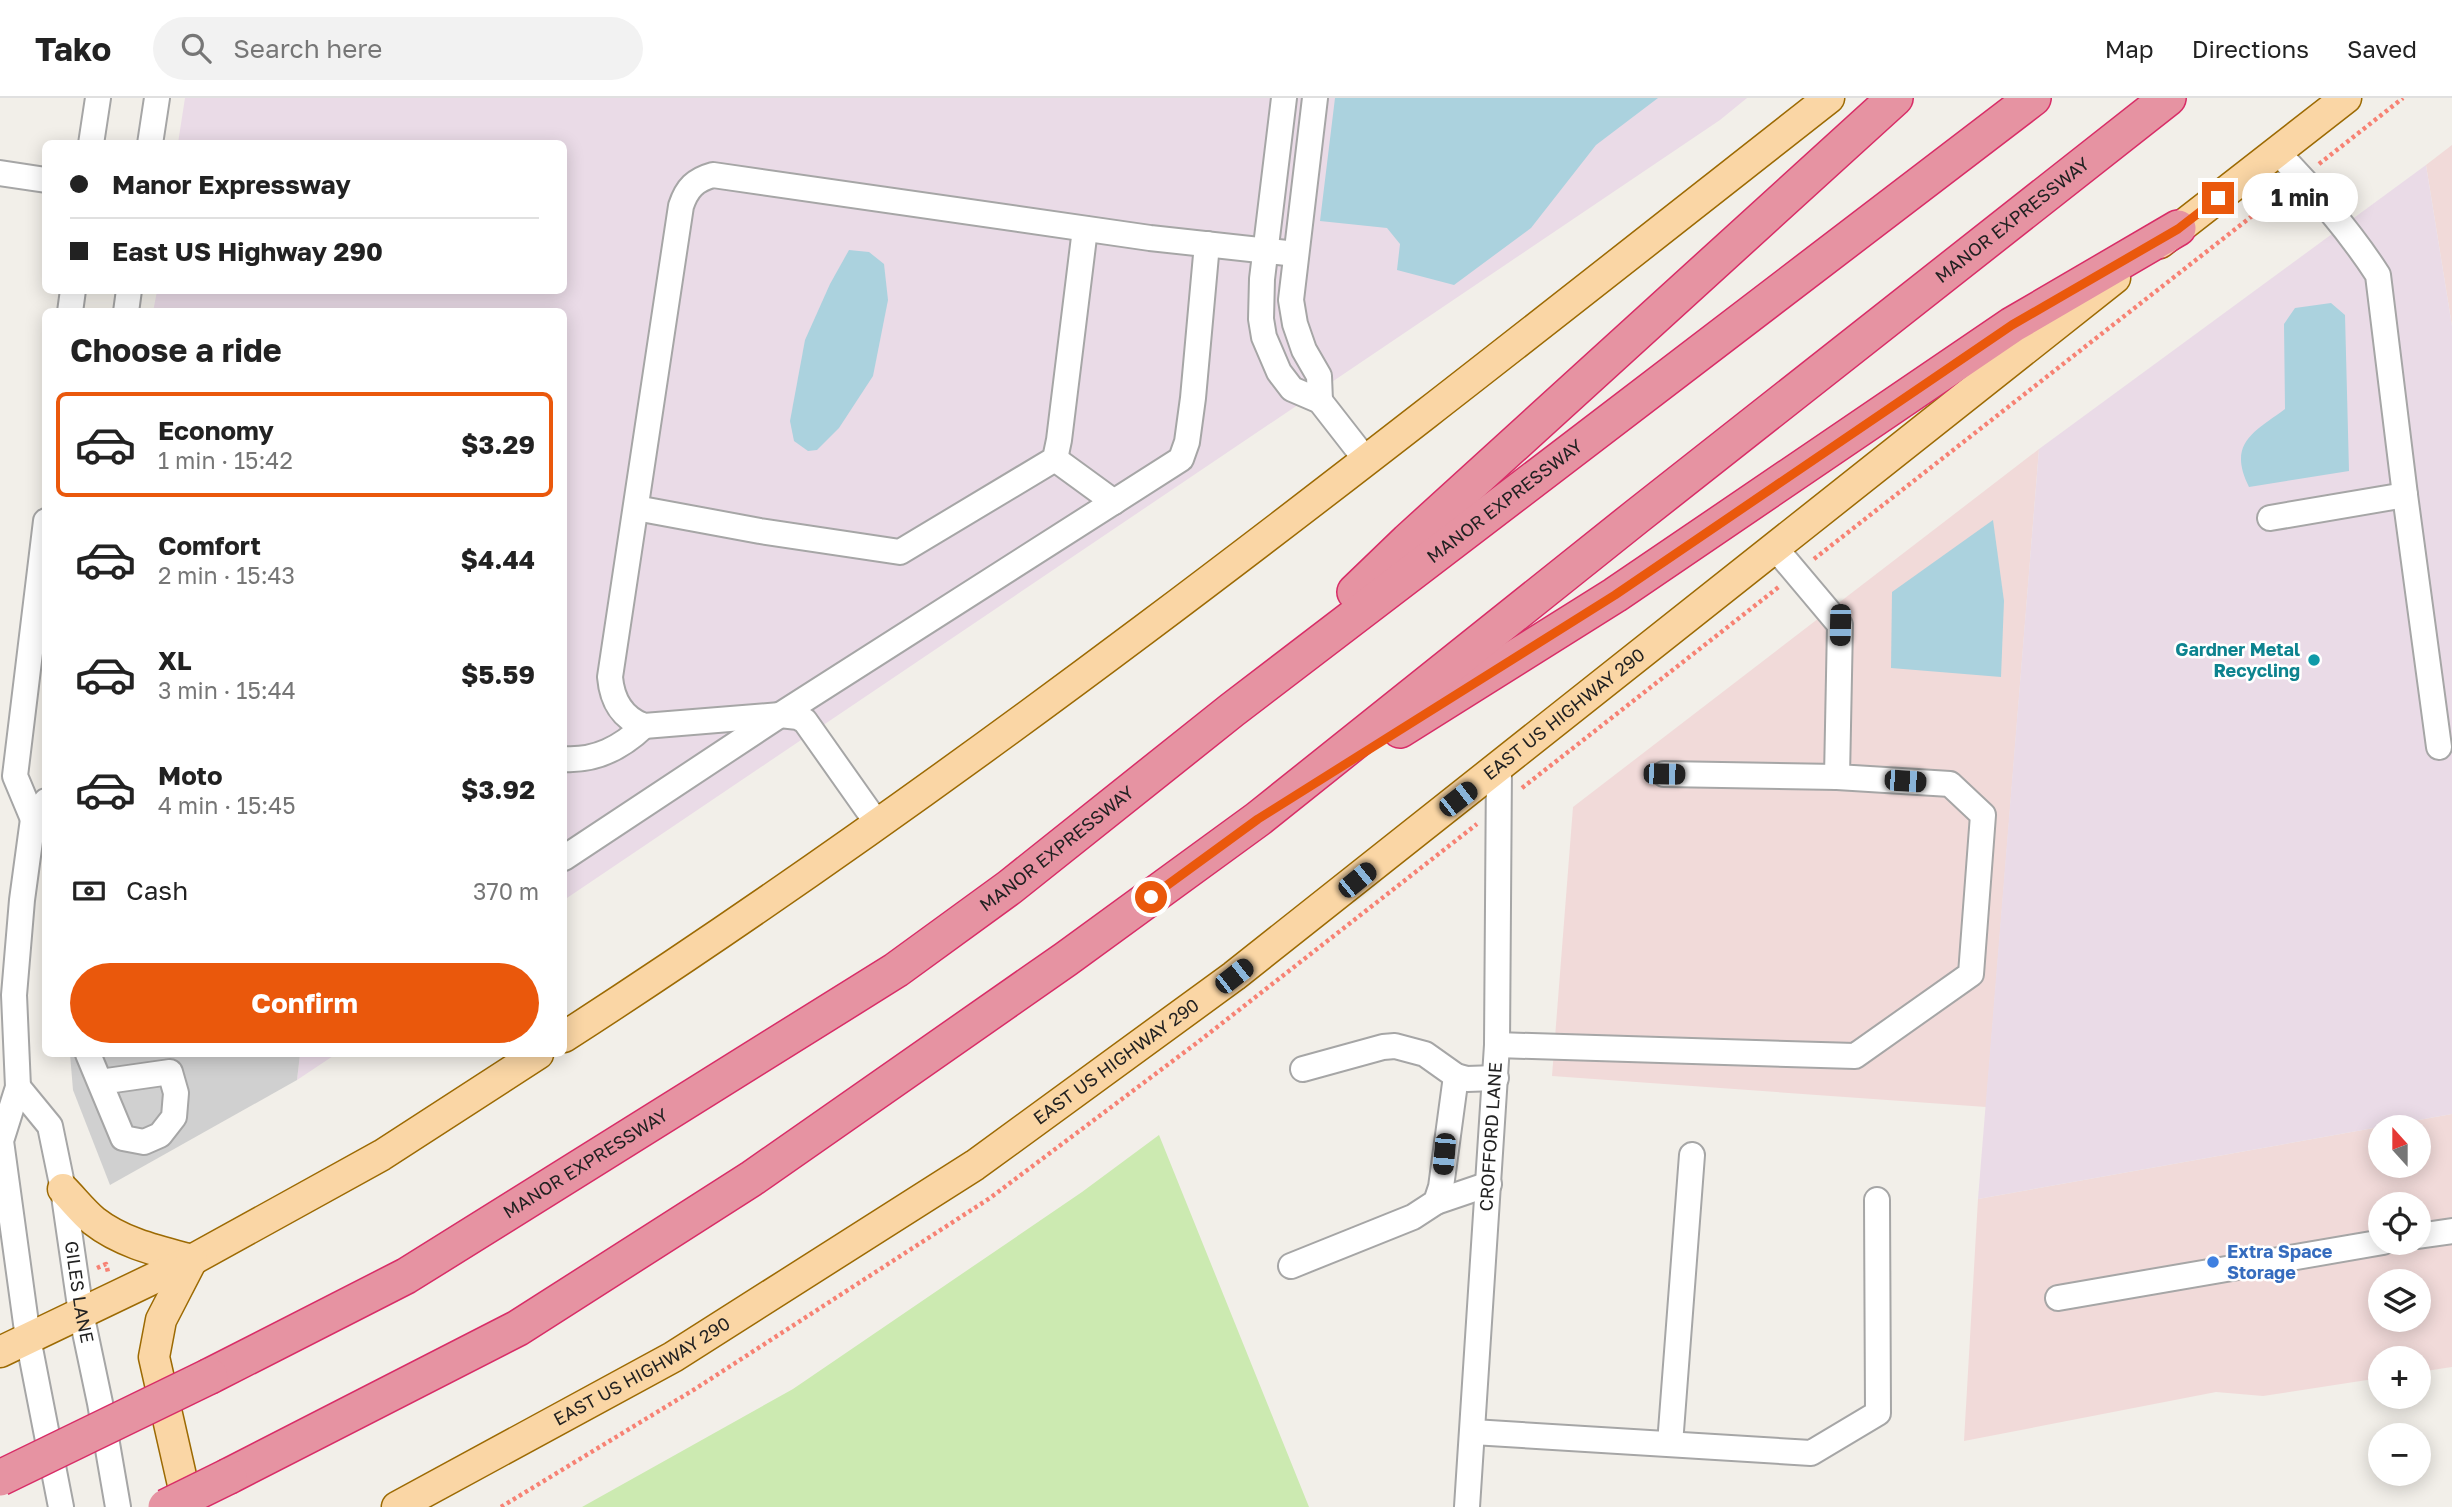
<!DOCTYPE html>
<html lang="en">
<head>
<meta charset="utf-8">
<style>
  :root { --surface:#fff; --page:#f2f2f2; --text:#222; --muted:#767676; --line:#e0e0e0; --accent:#ea580c }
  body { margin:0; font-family:"Golos Text",sans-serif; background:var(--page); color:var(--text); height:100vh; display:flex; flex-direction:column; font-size:26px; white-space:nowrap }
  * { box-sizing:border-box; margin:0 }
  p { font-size:23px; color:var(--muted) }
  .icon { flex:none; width:38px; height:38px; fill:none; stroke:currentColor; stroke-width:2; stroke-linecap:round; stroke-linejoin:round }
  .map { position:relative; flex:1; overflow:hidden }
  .sheet { position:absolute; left:42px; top:210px; width:525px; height:749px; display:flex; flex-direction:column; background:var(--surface); border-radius:10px; box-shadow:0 4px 18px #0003 }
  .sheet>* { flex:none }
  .top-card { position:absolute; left:42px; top:42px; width:525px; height:154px; border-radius:10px; box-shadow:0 4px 18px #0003; display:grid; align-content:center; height:154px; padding:0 28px; background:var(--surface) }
  .needle { width:46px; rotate:339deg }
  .tools { position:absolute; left:2368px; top:1017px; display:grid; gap:14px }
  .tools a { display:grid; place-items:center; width:63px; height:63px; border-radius:50%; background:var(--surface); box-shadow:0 4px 18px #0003; font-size:35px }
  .end { position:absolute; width:32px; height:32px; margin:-16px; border:9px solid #ea580c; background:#fff; box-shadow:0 0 0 4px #fff }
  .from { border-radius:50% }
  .bubble { position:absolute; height:49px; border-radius:24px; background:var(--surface); box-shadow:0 4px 18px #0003; font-size:23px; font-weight:700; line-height:49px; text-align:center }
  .car { position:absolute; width:21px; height:42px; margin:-21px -10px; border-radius:9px; box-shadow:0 0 5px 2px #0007; background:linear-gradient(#222 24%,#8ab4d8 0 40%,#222 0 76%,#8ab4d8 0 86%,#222 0) }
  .top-card b { display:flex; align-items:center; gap:24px; height:66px; font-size:26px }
  .top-card b+b { border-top:2px solid var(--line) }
  .top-card i { width:18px; height:18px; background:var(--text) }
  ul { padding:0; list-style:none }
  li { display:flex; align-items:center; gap:21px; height:105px; margin:0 14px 10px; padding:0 14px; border:4px solid transparent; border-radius:10px }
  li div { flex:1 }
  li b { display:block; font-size:26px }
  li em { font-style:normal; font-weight:700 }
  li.current { border-color:var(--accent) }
  li>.icon { width:63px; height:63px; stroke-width:1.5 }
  h2 { padding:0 28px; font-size:32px; line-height:84px }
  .pay { display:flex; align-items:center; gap:18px; height:77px; padding:0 28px; font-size:26px }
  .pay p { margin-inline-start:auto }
  .button { display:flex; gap:14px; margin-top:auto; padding:14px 28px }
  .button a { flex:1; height:80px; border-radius:42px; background:var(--accent); color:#fff; font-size:28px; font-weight:700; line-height:80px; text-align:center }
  header { display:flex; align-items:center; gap:42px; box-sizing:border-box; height:98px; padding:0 35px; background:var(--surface); border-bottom:2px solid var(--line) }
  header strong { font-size:33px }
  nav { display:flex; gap:38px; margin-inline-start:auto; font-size:24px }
  .search { width:490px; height:63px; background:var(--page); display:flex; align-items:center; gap:18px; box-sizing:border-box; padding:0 24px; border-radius:38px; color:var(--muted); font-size:26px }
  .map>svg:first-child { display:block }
  .commercial { fill:#f1dad9; fill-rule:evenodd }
  .industrial { fill:#eadbe7 }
  .religious { fill:#d0d0d0 }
  .grass { fill:#cceab1 }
  .water { fill:#abd2de }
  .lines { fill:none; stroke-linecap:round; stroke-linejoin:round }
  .minor-casing { stroke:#a6a6a6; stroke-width:28 }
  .major-casing { stroke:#9c6a03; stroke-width:33 }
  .highway-casing { stroke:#d82d67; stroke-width:38 }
  .path { stroke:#f78274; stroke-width:4.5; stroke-dasharray:3.5 3.5; stroke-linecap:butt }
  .minor { stroke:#fff; stroke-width:24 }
  .major { stroke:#fad6a5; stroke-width:30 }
  .highway { stroke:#e693a2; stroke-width:35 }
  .highway-bridge-casing { stroke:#d82d67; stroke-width:38; stroke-linecap:butt }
  .highway-bridge { stroke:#e693a2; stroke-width:35 }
  .route { stroke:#ea580c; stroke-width:9 }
  .culture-dot { fill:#0f9aa8; stroke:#fff; stroke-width:2.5 }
  .shop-dot { fill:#3f7fe0; stroke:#fff; stroke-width:2.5 }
  .labels { text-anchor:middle; stroke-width:5; stroke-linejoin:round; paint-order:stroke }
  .street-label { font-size:18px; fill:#222; stroke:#fff }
  .culture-label { font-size:18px; font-weight:bold; fill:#0d838f; stroke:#fff; text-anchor:end }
  .shop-label { font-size:18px; font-weight:bold; fill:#366cbe; stroke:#fff; text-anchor:start }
</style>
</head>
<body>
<header>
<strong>Tako</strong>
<div class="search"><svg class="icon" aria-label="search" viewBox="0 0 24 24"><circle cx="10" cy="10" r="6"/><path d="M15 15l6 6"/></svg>Search here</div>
<nav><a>Map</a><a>Directions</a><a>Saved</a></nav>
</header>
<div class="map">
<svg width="2452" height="1409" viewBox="0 0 2452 1409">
  <rect width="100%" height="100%" fill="#f2efe9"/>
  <g class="commercial">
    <path d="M2452,47V228L2426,67Z"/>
    <path d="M2039,351L1986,1009L1552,978L1573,709Z"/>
    <path d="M2452,1016V1269L2419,1274L2418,1260H2380V1280L2263,1298L2216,1294L1964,1343L1978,1101ZM2380,1029H2418V1068H2380ZM2380,1106H2418V1144H2380ZM2380,1183H2418V1222H2380Z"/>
  </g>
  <g class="industrial">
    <path d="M185,0H1747L1720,22L564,802V214H153L157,193L564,192V46L178,45Z"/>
    <path d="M2426,67L2452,228V1016L1978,1101L2039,351Z"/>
    <path d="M300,956H336L297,982Z"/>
  </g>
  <path class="religious" d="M70,956H300L297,982L110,1087L73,992Z"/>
  <path class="grass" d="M1159,1037L1309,1409H582L793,1291L1082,1094Z"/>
  <g class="water">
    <path d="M1335,0H1658L1596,47L1531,130L1454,187L1397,172L1400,146L1387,130L1320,123Z"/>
    <path d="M849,152L869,154L884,166L888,202L873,278L839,330L817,352L808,353L794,343L790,323L805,242L830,186Z"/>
    <path d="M2331,205L2345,217L2349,373L2249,389C2227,345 2254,334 2285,311L2284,226L2295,210Z"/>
    <path d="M1993,422L2004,503L2001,579L1891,570L1892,494Z"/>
  </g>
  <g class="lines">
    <defs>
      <g id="minor">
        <path d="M1284,0L1262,181L1261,221L1264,239L1279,274L1292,291L1320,303L1366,362"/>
        <path d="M1315,0L1291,202L1295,226L1304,252L1319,278L1320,303"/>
        <path d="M91,46L98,0"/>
        <path d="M150,46L157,0"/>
        <path d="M2277,54C2314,92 2349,132 2378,177L2405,397L2439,649"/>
        <path d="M0,75L46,82"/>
        <path d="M70,214L73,192"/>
        <path d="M126,214L129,192"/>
        <path d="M1055,361L1114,404"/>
        <path d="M636,410L760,433L900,454L1055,361L1059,342L1085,131"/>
        <path d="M2270,420L2405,397"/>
        <path d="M564,661C596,663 621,650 644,628"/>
        <path d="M1664,676L1837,679"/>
        <path d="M46,703L33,721L22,802L14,897L18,989L1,1043L28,1240L61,1409"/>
        <path d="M33,721L15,678L46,423"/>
        <path d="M877,725L805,623L798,619L780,617L644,628C622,620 612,602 610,579L681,108C687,90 695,82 713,77L1150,140L1296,156"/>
        <path d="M564,760L780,617L1181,361L1187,344L1193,300L1207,146"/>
        <path d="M1497,947L1855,958L1971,876L1983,717L1950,686L1837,679L1840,527L1776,451"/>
        <path d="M88,956L123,1040L144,1044L160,1037L174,1019L176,995L170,974L100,984"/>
        <path d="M1303,971L1383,949L1395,948L1425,956L1456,978L1467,981L1496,980"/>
        <path id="s1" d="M18,989L50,1028L63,1091L81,1215L100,1305L118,1409"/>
        <path d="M1436,1104L1489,1086"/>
        <path d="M2418,1138L2452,1133"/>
        <path d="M1291,1168L1413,1119L1436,1104L1441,1089L1456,978"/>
        <path d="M2058,1200L2383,1144"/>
        <path d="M1473,1334L1811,1355L1878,1315L1877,1102"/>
        <path d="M1670,1346L1692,1057"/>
        <path id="s2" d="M1467,1409L1497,947L1499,668"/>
      </g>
      <g id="major">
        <path d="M2160,145L2346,0"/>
        <path d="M564,939C1005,654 1416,324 1829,0"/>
        <path d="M63,1091C73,1101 83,1114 94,1123C122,1145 158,1153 192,1162"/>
        <path d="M0,1254L192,1162L382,1057L538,956"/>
        <path d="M188,1409L154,1259L161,1222L192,1162"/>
        <path id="s3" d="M397,1409L673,1259L975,1067L1234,878L2115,180"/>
      </g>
      <g id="highway">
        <path d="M1355,494L1408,443L1895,0"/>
        <path d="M1400,632L1615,497L2012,227L2178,130"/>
        <path id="s4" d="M210,1278L406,1178L896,872L1010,789L1232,612L2033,0"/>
        <path id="s5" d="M229,1378L518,1230L751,1081L1066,861L1258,721L1636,419L2168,0"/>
      </g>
    </defs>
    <use href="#minor" class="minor-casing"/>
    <use href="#major" class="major-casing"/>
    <use href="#highway" class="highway-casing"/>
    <g class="path">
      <path d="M2319,66L2403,0"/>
      <path d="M1814,461L2284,93"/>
      <path d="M1522,690L1780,488"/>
      <path d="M97,1170L106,1166L108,1174"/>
      <path d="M501,1409L695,1291L990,1100L1198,944L1477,726"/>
    </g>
    <use href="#minor" class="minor"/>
    <use href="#major" class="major"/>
    <use href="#highway" class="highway"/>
    <defs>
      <g id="highway-bridge">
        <path d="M0,1380L210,1278"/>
        <path d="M166,1409L229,1378"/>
      </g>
    </defs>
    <use href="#highway-bridge" class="highway-bridge-casing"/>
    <use href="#highway-bridge" class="highway-bridge"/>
  </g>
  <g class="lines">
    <path class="route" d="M1151,799L1258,721L1615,497L2012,227L2178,131L2218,100"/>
  </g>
  <circle class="culture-dot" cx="2314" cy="562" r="7"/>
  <circle class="shop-dot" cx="2213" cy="1164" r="7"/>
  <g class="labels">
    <g class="street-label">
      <text dy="6" stroke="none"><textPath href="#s5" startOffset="2186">MANOR EXPRESSWAY</textPath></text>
      <text dy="6" stroke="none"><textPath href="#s4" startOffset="1566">MANOR EXPRESSWAY</textPath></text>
      <text dy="6" stroke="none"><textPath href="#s3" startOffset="1414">EAST US HIGHWAY 290</textPath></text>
      <text dy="6" stroke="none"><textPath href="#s4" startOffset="999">MANOR EXPRESSWAY</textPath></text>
      <text dy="6" stroke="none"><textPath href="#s3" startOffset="847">EAST US HIGHWAY 290</textPath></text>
      <text dy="6" stroke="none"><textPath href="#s2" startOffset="371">CROFFORD LANE</textPath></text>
      <text dy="6" stroke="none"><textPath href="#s4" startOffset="432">MANOR EXPRESSWAY</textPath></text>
      <text dy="6" stroke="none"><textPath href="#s1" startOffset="219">GILES LANE</textPath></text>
      <text dy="6" stroke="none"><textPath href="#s3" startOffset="280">EAST US HIGHWAY 290</textPath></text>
    </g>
    <g class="culture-label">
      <text x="2300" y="558">Gardner Metal<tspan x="2300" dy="21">Recycling</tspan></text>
    </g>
    <g class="shop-label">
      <text x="2227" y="1160">Extra Space<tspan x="2227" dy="21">Storage</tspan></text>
    </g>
  </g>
</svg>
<div class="tools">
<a><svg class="needle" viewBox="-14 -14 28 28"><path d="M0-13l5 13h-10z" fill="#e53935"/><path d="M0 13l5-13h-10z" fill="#767676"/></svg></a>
<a><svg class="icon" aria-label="locate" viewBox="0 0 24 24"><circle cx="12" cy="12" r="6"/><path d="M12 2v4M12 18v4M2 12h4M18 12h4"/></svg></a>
<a><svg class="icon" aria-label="layers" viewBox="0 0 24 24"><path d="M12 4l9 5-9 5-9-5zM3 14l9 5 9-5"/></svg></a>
<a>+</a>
<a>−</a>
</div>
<i class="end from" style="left:1151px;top:799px"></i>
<i class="end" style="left:2218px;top:100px"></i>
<div class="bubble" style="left:2242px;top:75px;width:116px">1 min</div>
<i class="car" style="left:1840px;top:527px;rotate:181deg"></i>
<i class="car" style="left:1664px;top:676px;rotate:91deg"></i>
<i class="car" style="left:1905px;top:683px;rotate:94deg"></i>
<i class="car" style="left:1458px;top:701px;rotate:52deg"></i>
<i class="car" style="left:1357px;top:782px;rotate:51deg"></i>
<i class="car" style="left:1234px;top:878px;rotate:52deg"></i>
<i class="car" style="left:1444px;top:1056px;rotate:185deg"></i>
<div class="top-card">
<b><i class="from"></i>Manor Expressway</b>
<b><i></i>East US Highway 290</b>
</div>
<section class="sheet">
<h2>Choose a ride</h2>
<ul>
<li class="current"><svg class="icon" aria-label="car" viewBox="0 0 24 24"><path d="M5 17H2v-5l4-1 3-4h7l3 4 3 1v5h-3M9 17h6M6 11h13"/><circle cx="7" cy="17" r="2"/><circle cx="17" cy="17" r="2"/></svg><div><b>Economy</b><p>1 min · 15:42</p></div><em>$3.29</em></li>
<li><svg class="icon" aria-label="car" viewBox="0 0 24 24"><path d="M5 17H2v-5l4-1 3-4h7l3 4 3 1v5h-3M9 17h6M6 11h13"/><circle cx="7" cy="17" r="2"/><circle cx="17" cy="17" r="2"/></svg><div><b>Comfort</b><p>2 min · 15:43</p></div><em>$4.44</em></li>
<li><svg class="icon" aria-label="car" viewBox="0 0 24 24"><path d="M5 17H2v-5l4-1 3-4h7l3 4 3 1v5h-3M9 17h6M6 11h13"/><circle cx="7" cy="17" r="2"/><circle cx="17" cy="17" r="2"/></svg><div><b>XL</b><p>3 min · 15:44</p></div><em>$5.59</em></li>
<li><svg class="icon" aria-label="car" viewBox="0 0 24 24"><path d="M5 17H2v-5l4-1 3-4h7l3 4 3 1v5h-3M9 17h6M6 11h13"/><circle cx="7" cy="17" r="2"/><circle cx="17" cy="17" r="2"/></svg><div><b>Moto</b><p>4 min · 15:45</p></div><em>$3.92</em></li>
</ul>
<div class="pay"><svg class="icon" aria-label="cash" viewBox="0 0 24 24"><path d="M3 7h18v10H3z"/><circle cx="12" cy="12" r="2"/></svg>Cash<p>370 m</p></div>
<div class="button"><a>Confirm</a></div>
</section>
</div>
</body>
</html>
